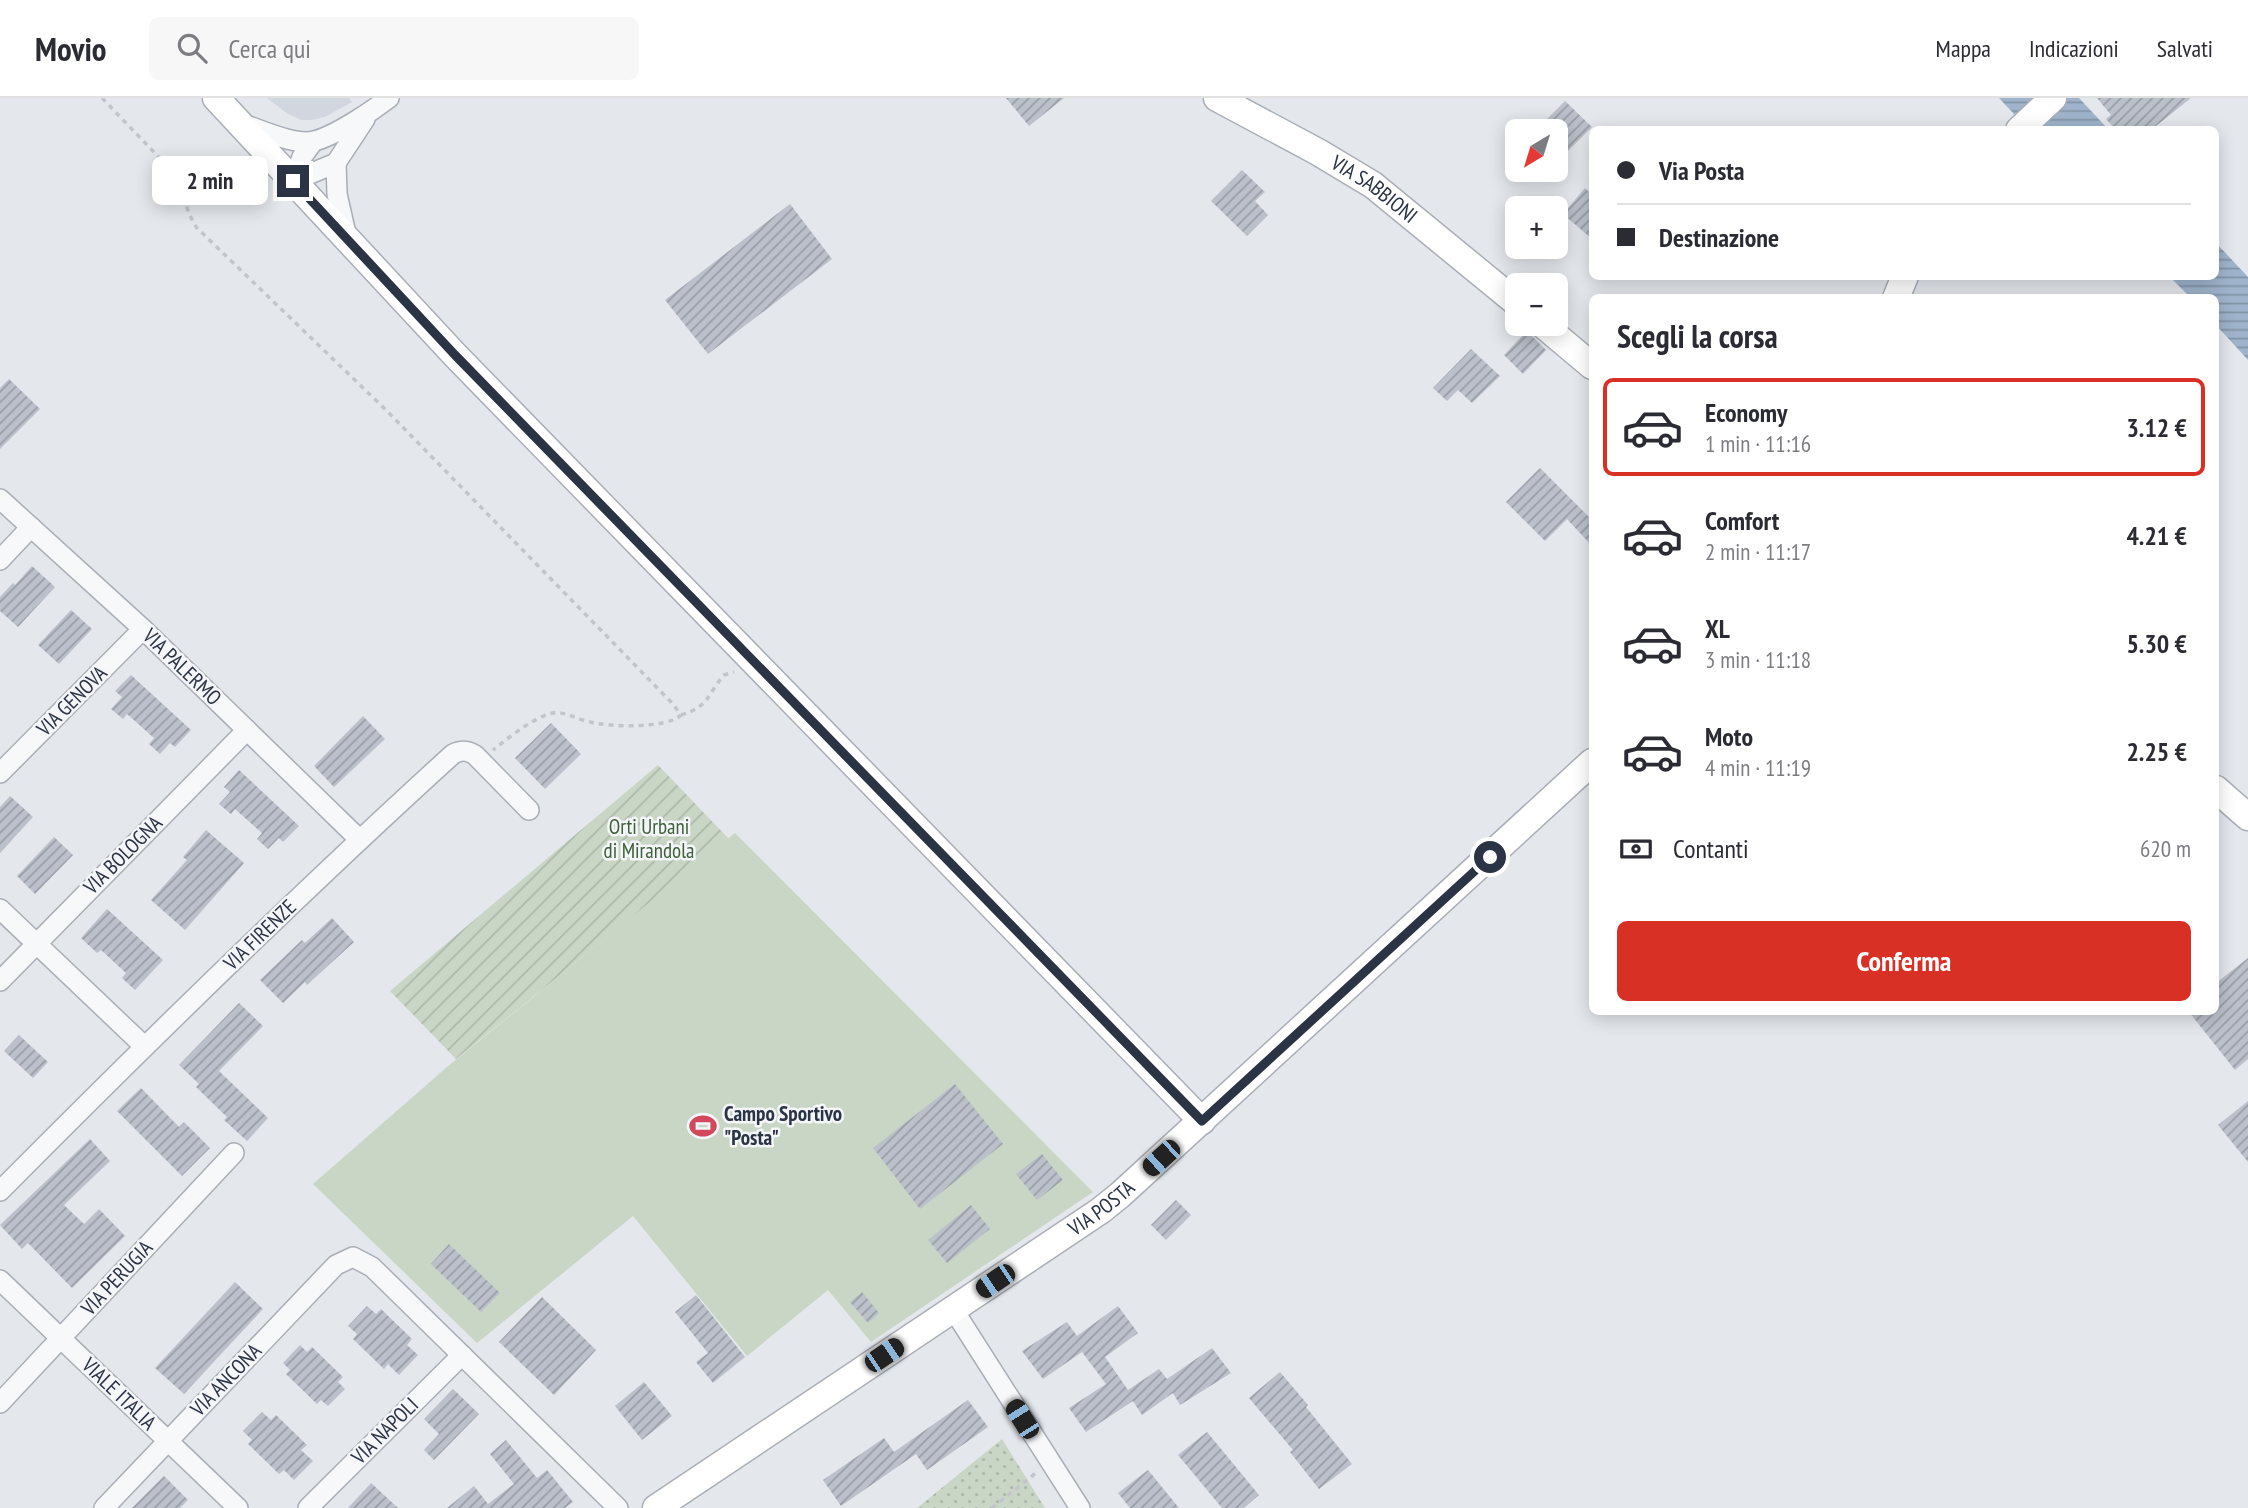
<!DOCTYPE html>
<html lang="it">
<head>
<meta charset="utf-8">
<style>
  :root { --surface:#fff; --page:#f7f7f7; --text:#2b2b33; --muted:#7c7c81; --line:#e1e1e2; --accent:#d93025 }
  body { margin:0; font-family:"PT Sans Narrow",sans-serif; background:var(--page); color:var(--text); height:100vh; display:flex; flex-direction:column; font-size:26px; white-space:nowrap }
  * { box-sizing:border-box; margin:0 }
  p { font-size:23px; color:var(--muted) }
  .icon { flex:none; width:38px; height:38px; fill:none; stroke:currentColor; stroke-width:2; stroke-linecap:round; stroke-linejoin:round }
  .map { position:relative; flex:1; overflow:hidden }
  .sheet { position:absolute; left:1589px; top:196px; width:630px; height:721px; display:flex; flex-direction:column; background:var(--surface); border-radius:10px; box-shadow:0 4px 18px #0003 }
  .sheet>* { flex:none }
  .guide { position:absolute; left:1589px; top:28px; width:630px; height:154px; border-radius:10px; box-shadow:0 4px 18px #0003; display:grid; align-content:center; height:154px; padding:0 28px; background:var(--surface) }
  .needle { width:46px; rotate:218deg }
  .controls { position:absolute; left:1505px; top:21px; display:grid; gap:14px }
  .controls a { display:grid; place-items:center; width:63px; height:63px; border-radius:10px; background:var(--surface); box-shadow:0 4px 18px #0003; font-size:35px }
  .end { position:absolute; width:32px; height:32px; margin:-16px; border:9px solid #2b3445; background:#fff; box-shadow:0 0 0 4px #fff }
  .from { border-radius:50% }
  .bubble { position:absolute; height:49px; border-radius:10px; background:var(--surface); box-shadow:0 4px 18px #0003; font-size:23px; font-weight:700; line-height:49px; text-align:center }
  .car { position:absolute; width:21px; height:42px; margin:-21px -10px; border-radius:9px; box-shadow:0 0 5px 2px #0007; background:linear-gradient(#222 24%,#8ab4d8 0 40%,#222 0 76%,#8ab4d8 0 86%,#222 0) }
  .guide b { display:flex; align-items:center; gap:24px; height:66px; font-size:26px }
  .guide b+b { border-top:2px solid var(--line) }
  .guide i { width:18px; height:18px; background:var(--text) }
  ul { padding:0; list-style:none }
  li { display:flex; align-items:center; gap:21px; height:98px; margin:0 14px 10px; padding:0 14px; border:4px solid transparent; border-radius:10px }
  li div { flex:1 }
  li b { display:block; font-size:26px }
  li em { font-style:normal; font-weight:700 }
  li.on { border-color:var(--accent) }
  li>.icon { width:63px; height:63px; stroke-width:1.5 }
  h2 { padding:0 28px; font-size:32px; line-height:84px }
  .pay { display:flex; align-items:center; gap:18px; height:77px; padding:0 28px; font-size:26px }
  .pay p { margin-inline-start:auto }
  .action { display:flex; gap:14px; margin-top:auto; padding:14px 28px }
  .action a { flex:1; height:80px; border-radius:10px; background:var(--accent); color:#fff; font-size:28px; font-weight:700; line-height:80px; text-align:center }
  header { display:flex; align-items:center; gap:42px; box-sizing:border-box; height:98px; padding:0 35px; background:var(--surface); border-bottom:2px solid var(--line) }
  header strong { font-size:33px }
  nav { display:flex; gap:38px; margin-inline-start:auto; font-size:24px }
  .search { width:490px; height:63px; background:var(--page); display:flex; align-items:center; gap:18px; box-sizing:border-box; padding:0 24px; border-radius:10px; color:var(--muted); font-size:26px }
  .map>svg:first-child { display:block }
  .built { fill:#d2d6de }
  .grass { fill:url(#grass-dots) }
  .garden { fill:url(#garden-furrows) }
  .pitch { fill:#c9d6c5 }
  .water { fill:url(#water-rules) }
  .building { fill:url(#building-hatch) }
  .lines { fill:none; stroke-linecap:round; stroke-linejoin:round }
  .street-casing { stroke:#a9aeb7; stroke-width:22 }
  .secondary-casing { stroke:#a9aeb7; stroke-width:29 }
  .path { stroke:#c2c5cb; stroke-width:3.5; stroke-dasharray:5 5; stroke-linecap:butt }
  .street { stroke:#f7f8fa; stroke-width:19 }
  .secondary { stroke:#fff; stroke-width:26 }
  .route { stroke:#2b3445; stroke-width:9 }
  .labels { text-anchor:middle; stroke-width:5; stroke-linejoin:round; paint-order:stroke }
  .street-label { font-size:21px; fill:#2b3445; stroke:#f4f6f9 }
  .park-label { font-size:21px; fill:#3f6138; stroke:#f4f6f9 }
  .poi-label { font-size:21px; font-weight:bold; fill:#2b3445; stroke:#f4f6f9; text-anchor:start }
</style>
</head>
<body>
<header>
<strong>Movio</strong>
<div class="search"><svg class="icon" aria-label="search" viewBox="0 0 24 24"><circle cx="10" cy="10" r="6"/><path d="M15 15l6 6"/></svg>Cerca qui</div>
<nav><a>Mappa</a><a>Indicazioni</a><a>Salvati</a></nav>
</header>
<div class="map">
<svg width="2248" height="1410" viewBox="0 0 2248 1410">
  <defs>
    <pattern id="grass-dots" width="8" height="8" patternUnits="userSpaceOnUse" patternTransform="scale(1.75)"><rect width="8" height="8" fill="#c9d6c5"/><path d="M2 2h.1M6 6h.1" fill="none" stroke="#adb8ab" stroke-width="1.8" stroke-linecap="round"/></pattern>
    <pattern id="garden-furrows" width="10" height="10" patternUnits="userSpaceOnUse" patternTransform="scale(1.75)"><rect width="10" height="10" fill="#c9d6c5"/><path d="M-1 1l2-2M0 10L10 0M9 11l2-2" fill="none" stroke="#adb8ab"/></pattern>
    <pattern id="water-rules" width="6" height="5" patternUnits="userSpaceOnUse" patternTransform="scale(1.75)"><rect width="6" height="5" fill="#9fb4cc"/><path d="M0 2.5h6" fill="none" stroke="#8293a7"/></pattern>
    <pattern id="building-hatch" width="6" height="6" patternUnits="userSpaceOnUse" patternTransform="scale(1.75)"><rect width="6" height="6" fill="#bbc0ca"/><path d="M-1 1l2-2M0 6l6-6M5 7l2-2" fill="none" stroke="#989da6"/></pattern>
  </defs>
  <rect width="100%" height="100%" fill="#e4e7ec"/>
  <path class="built" d="M267,0H349L352,4L325,19L312,22H301L288,16Z"/>
  <path class="grass" d="M1002,1341L1045,1410H917Z"/>
  <path class="garden" d="M658,667L729,741L456,961L390,893Z"/>
  <path class="pitch" d="M735,735L1093,1094L871,1244L828,1192L747,1258L633,1118L477,1245L313,1086L447,969Z"/>
  <g class="water">
    <path d="M1999,0H2079L2108,31H2028Z"/>
    <path d="M2216,145L2248,179V262L2216,227V200L2190,199L2170,179L2216,178Z"/>
  </g>
  <g class="building">
    <path d="M1006,0H1064L1029,28Z"/>
    <path d="M2097,0H2191L2151,32L2115,31L2106,21L2111,17Z"/>
    <path d="M1565,3L1592,29L1566,55L1556,45V33H1535Z"/>
    <path d="M1242,72L1265,94L1255,103L1268,117L1247,138L1211,103Z"/>
    <path d="M1585,90L1592,97V141L1563,116Z"/>
    <path d="M790,106L832,161L708,256L665,202Z"/>
    <path d="M1527,233L1546,252L1523,276L1504,257Z"/>
    <path d="M1471,251L1500,278L1472,305L1458,292L1447,303L1433,290Z"/>
    <path d="M9,281L40,311L0,351V290Z"/>
    <path d="M1540,370L1592,422V448L1567,421L1545,443L1506,404Z"/>
    <path d="M32,468L55,489L18,529L0,513V499L13,485L15,487Z"/>
    <path d="M71,512L92,531L59,566L38,547Z"/>
    <path d="M131,577L191,632L175,649L170,645L160,656L149,646L154,640L127,616L123,621L111,611L122,599L115,593Z"/>
    <path d="M363,618L385,641L334,689L314,668Z"/>
    <path d="M551,625L581,656L545,691L515,660Z"/>
    <path d="M239,672L299,728L283,744L279,740L268,751L257,741L262,735L235,711L231,716L219,706L230,694L224,689Z"/>
    <path d="M10,698L33,719L0,755V709Z"/>
    <path d="M206,732L244,765L185,832L151,802L187,762L183,759Z"/>
    <path d="M54,739L73,757L35,796L17,778Z"/>
    <path d="M107,811L163,862L135,892L122,880L126,875L101,852L97,855L81,840Z"/>
    <path d="M332,820L354,844L307,887L305,884L283,905L260,882L302,842L305,845Z"/>
    <path d="M2248,860V961L2235,972L2189,914H2216V885Z"/>
    <path d="M239,905L263,928L219,973L268,1020L247,1043L224,1022L227,1019L196,989L199,986L179,967Z"/>
    <path d="M19,937L48,964L33,980L4,953Z"/>
    <path d="M955,986L1003,1046L920,1111L873,1050Z"/>
    <path d="M141,990L179,1029L184,1024L210,1050L182,1078L117,1013Z"/>
    <path d="M2248,1003V1064L2218,1027Z"/>
    <path d="M90,1041L110,1063L64,1107L84,1126L99,1111L125,1138L72,1190L28,1145L22,1151L0,1127Z"/>
    <path d="M1042,1056L1063,1082L1037,1102L1016,1076Z"/>
    <path d="M1176,1102L1191,1117L1166,1142L1151,1127Z"/>
    <path d="M971,1107L990,1131L947,1165L928,1142Z"/>
    <path d="M449,1146L500,1195L481,1214L431,1166Z"/>
    <path d="M235,1184L263,1211L184,1296L155,1270Z"/>
    <path d="M862,1194L879,1215L868,1225L850,1204Z"/>
    <path d="M696,1197L745,1259L713,1285L696,1264L708,1255L675,1214Z"/>
    <path d="M542,1199L596,1252L554,1297L499,1244Z"/>
    <path d="M367,1208L376,1216L381,1211L412,1241L407,1247L418,1257L399,1277L388,1266L384,1271L353,1241L357,1236L348,1228Z"/>
    <path d="M1118,1208L1138,1235L1105,1259L1128,1292L1159,1271L1167,1281L1212,1250L1231,1275L1180,1307L1173,1295L1142,1317L1133,1303L1086,1334L1069,1310L1106,1286L1082,1254L1043,1281L1022,1253L1067,1224L1077,1238Z"/>
    <path d="M300,1247L307,1254L312,1249L343,1279L338,1284L345,1291L328,1308L321,1302L317,1306L286,1276L290,1272L283,1265Z"/>
    <path d="M1280,1274L1308,1307L1306,1309L1352,1366L1319,1391L1290,1354L1293,1352L1249,1300Z"/>
    <path d="M644,1284L672,1318L642,1342L615,1308Z"/>
    <path d="M453,1291L479,1316L434,1362L424,1352L439,1336L424,1321Z"/>
    <path d="M968,1302L988,1329L927,1372L916,1356L841,1408L823,1382L884,1340L894,1354Z"/>
    <path d="M262,1314L271,1322L276,1317L307,1347L301,1352L313,1363L294,1382L284,1372L279,1376L248,1346L252,1342L243,1333Z"/>
    <path d="M1207,1334L1259,1397L1244,1410H1222L1178,1357Z"/>
    <path d="M506,1342L537,1380L547,1372L573,1404L565,1410H447L474,1388L488,1406L514,1386L490,1356Z"/>
    <path d="M1148,1372L1179,1410H1130L1118,1395Z"/>
    <path d="M164,1378L188,1402L180,1410H132Z"/>
    <path d="M371,1385L398,1410H348Z"/>
  </g>
  <g class="lines">
    <defs>
      <g id="street">
        <path d="M240,25C259,31 295,48 314,43C335,38 372,13 389,0"/>
        <path d="M336,65L337,96L347,140"/>
        <path d="M293,83L336,65L365,21"/>
        <path d="M293,83L302,59L313,44"/>
        <path d="M0,401L143,531L359,741"/>
        <path d="M0,462L31,429"/>
        <path d="M0,675L143,531"/>
        <path d="M0,811L144,948"/>
        <path d="M0,883L247,632"/>
        <path d="M0,1093C148,944 298,797 453,656C461,652 467,652 475,657L529,712"/>
        <path d="M0,1182L238,1410"/>
        <path d="M953,1211L1080,1410"/>
        <path d="M0,1305L234,1055"/>
        <path d="M104,1410L336,1167L353,1159L372,1169L618,1410"/>
        <path d="M308,1410L462,1257"/>
      </g>
      <g id="secondary">
        <path d="M216,0L455,257L1202,1023"/>
        <path id="s1" d="M1217,0L1318,54L1373,87L1517,205"/>
        <path d="M2019,32L2053,0"/>
        <path d="M1896,200L1905,178"/>
        <path d="M1542,226L1592,268"/>
        <path d="M2216,691L2248,719"/>
        <path id="s2" d="M656,1410L1100,1113L1120,1097L1592,664"/>
      </g>
    </defs>
    <use href="#street" class="street-casing"/>
    <use href="#secondary" class="secondary-casing"/>
    <g class="path">
      <path d="M102,0L174,75C184,93 185,113 197,130L387,313L673,606L681,617C667,631 609,629 590,624C578,622 566,613 553,615C534,619 508,640 493,652"/>
      <path d="M681,617C710,608 706,598 724,577L734,574"/>
      <path d="M992,1410L1037,1374"/>
    </g>
    <use href="#street" class="street"/>
    <use href="#secondary" class="secondary"/>
  </g>
  <g class="lines">
    <path class="route" d="M293,83L455,257L1202,1023L1490,759"/>
  </g>
  <defs>
    <symbol id="stadium-bare" viewBox="-9 -9 18 18"><path d="M0-5a6.5 5 0 1 0 0 10a6.5 5 0 1 0 0-10ZM-3.5-1.8h7v3.6h-7Z" fill="#d1495b" stroke="#f4f6f9" stroke-width="2.5" paint-order="stroke"/></symbol>
  </defs>
  <g fill-rule="evenodd">
    <use href="#stadium-bare" x="684" y="1009" width="38" height="38"/>
  </g>
  <g class="labels">
    <g class="street-label">
      <text dy="7" stroke="none"><textPath href="#s1" startOffset="182">VIA SABBIONI</textPath></text>
      <text transform="translate(182 569) rotate(44)" y="7">VIA PALERMO</text>
      <text transform="translate(72 603) rotate(-45)" y="7">VIA GENOVA</text>
      <text transform="translate(123 757) rotate(-45)" y="7">VIA BOLOGNA</text>
      <text transform="translate(260 837) rotate(-44)" y="7">VIA FIRENZE</text>
      <text dy="7" stroke="none"><textPath href="#s2" startOffset="537">VIA POSTA</textPath></text>
      <text transform="translate(117 1180) rotate(-47)" y="7">VIA PERUGIA</text>
      <text transform="translate(226 1282) rotate(-46)" y="7">VIA ANCONA</text>
      <text transform="translate(119 1296) rotate(44)" y="7">VIALE ITALIA</text>
      <text transform="translate(385 1333) rotate(-45)" y="7">VIA NAPOLI</text>
    </g>
    <g class="park-label">
      <text x="649" y="736">Orti Urbani<tspan x="649" dy="24">di Mirandola</tspan></text>
    </g>
    <g class="poi-label">
      <text x="724" y="1023">Campo Sportivo<tspan x="724" dy="24">"Posta"</tspan></text>
    </g>
  </g>
</svg>
<div class="controls">
<a><svg class="needle" viewBox="-14 -14 28 28"><path d="M0-13l5 13h-10z" fill="#e53935"/><path d="M0 13l5-13h-10z" fill="#7c7c81"/></svg></a>
<a>+</a>
<a>−</a>
</div>
<i class="end from" style="left:1490px;top:759px"></i>
<i class="end" style="left:293px;top:83px"></i>
<div class="bubble" style="left:152px;top:58px;width:116px">2 min</div>
<i class="car" style="left:1161px;top:1060px;rotate:228deg"></i>
<i class="car" style="left:995px;top:1183px;rotate:236deg"></i>
<i class="car" style="left:884px;top:1257px;rotate:56deg"></i>
<i class="car" style="left:1022px;top:1321px;rotate:328deg"></i>
<div class="guide">
<b><i class="from"></i>Via Posta</b>
<b><i></i>Destinazione</b>
</div>
<section class="sheet">
<h2>Scegli la corsa</h2>
<ul>
<li class="on"><svg class="icon" aria-label="car" viewBox="0 0 24 24"><path d="M5 17H2v-5l4-1 3-4h7l3 4 3 1v5h-3M9 17h6M6 11h13"/><circle cx="7" cy="17" r="2"/><circle cx="17" cy="17" r="2"/></svg><div><b>Economy</b><p>1 min · 11:16</p></div><em>3.12 €</em></li>
<li><svg class="icon" aria-label="car" viewBox="0 0 24 24"><path d="M5 17H2v-5l4-1 3-4h7l3 4 3 1v5h-3M9 17h6M6 11h13"/><circle cx="7" cy="17" r="2"/><circle cx="17" cy="17" r="2"/></svg><div><b>Comfort</b><p>2 min · 11:17</p></div><em>4.21 €</em></li>
<li><svg class="icon" aria-label="car" viewBox="0 0 24 24"><path d="M5 17H2v-5l4-1 3-4h7l3 4 3 1v5h-3M9 17h6M6 11h13"/><circle cx="7" cy="17" r="2"/><circle cx="17" cy="17" r="2"/></svg><div><b>XL</b><p>3 min · 11:18</p></div><em>5.30 €</em></li>
<li><svg class="icon" aria-label="car" viewBox="0 0 24 24"><path d="M5 17H2v-5l4-1 3-4h7l3 4 3 1v5h-3M9 17h6M6 11h13"/><circle cx="7" cy="17" r="2"/><circle cx="17" cy="17" r="2"/></svg><div><b>Moto</b><p>4 min · 11:19</p></div><em>2.25 €</em></li>
</ul>
<div class="pay"><svg class="icon" aria-label="cash" viewBox="0 0 24 24"><path d="M3 7h18v10H3z"/><circle cx="12" cy="12" r="2"/></svg>Contanti<p>620 m</p></div>
<div class="action"><a>Conferma</a></div>
</section>
</div>
</body>
</html>
